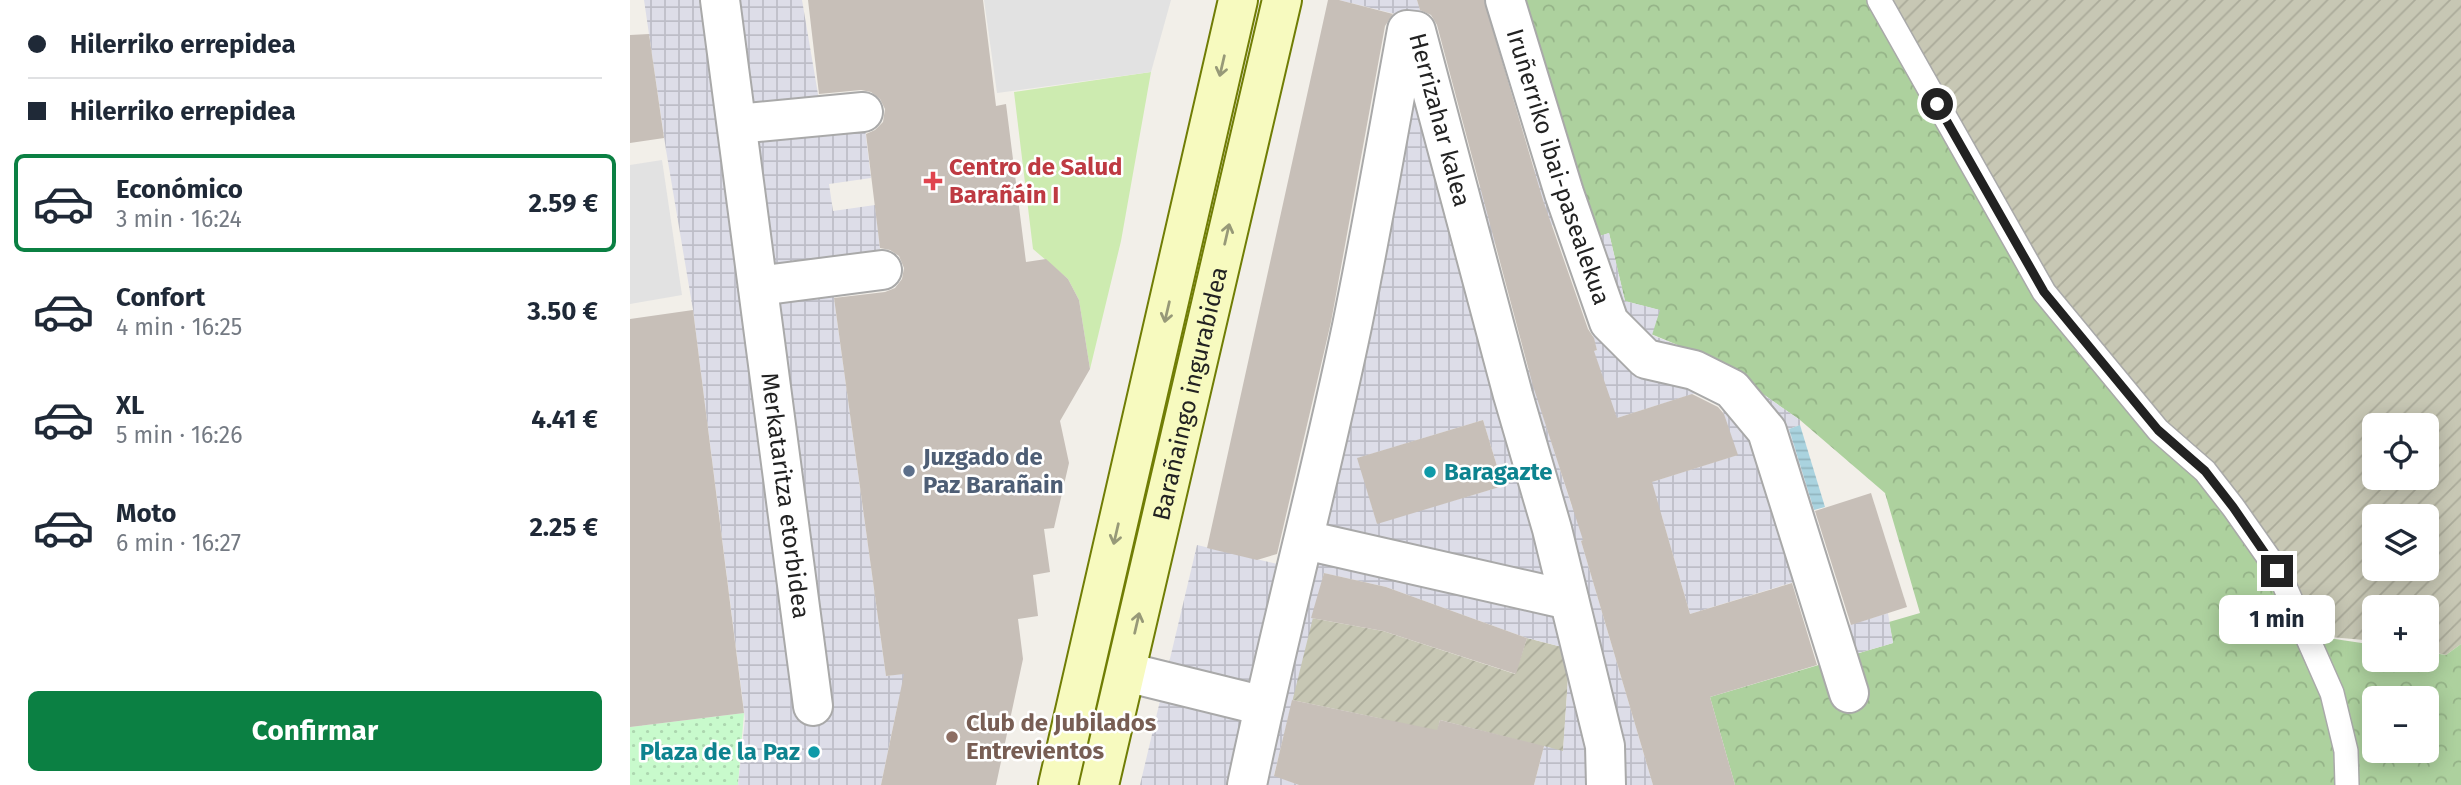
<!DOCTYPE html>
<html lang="es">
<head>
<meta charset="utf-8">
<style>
  :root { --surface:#fff; --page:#f2f2f3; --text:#1f2937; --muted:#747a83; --line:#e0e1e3; --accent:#0b8043 }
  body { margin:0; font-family:"Fira Sans",sans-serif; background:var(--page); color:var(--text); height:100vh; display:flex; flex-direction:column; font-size:26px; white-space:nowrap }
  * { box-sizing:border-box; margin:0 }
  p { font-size:23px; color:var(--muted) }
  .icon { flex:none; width:38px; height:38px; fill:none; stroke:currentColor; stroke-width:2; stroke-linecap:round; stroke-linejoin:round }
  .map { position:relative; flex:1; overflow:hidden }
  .drawer { display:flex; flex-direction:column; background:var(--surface); width:630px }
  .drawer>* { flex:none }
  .banner { display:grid; align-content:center; height:154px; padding:0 28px; background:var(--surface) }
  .fabs { position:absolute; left:1732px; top:413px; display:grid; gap:14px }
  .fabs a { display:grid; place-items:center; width:77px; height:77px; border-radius:10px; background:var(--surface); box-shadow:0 4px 18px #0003; font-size:35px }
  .end { position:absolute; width:32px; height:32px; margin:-16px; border:9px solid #222; background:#fff; box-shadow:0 0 0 4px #fff }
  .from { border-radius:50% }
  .bubble { position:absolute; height:49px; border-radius:10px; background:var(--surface); box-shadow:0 4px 18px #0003; font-size:23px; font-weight:700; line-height:49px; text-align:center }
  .banner b { display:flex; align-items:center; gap:24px; height:66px; font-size:26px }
  .banner b+b { border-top:2px solid var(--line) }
  .banner i { width:18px; height:18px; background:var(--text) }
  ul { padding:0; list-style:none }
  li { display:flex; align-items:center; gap:21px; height:98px; margin:0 14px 10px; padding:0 14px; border:4px solid transparent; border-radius:10px }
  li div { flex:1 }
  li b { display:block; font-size:26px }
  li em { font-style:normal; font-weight:700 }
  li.active { border-color:var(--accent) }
  li>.icon { width:63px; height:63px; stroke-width:1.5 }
  .cta { display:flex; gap:14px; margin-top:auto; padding:14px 28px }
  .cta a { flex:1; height:80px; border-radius:10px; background:var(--accent); color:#fff; font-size:28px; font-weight:700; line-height:80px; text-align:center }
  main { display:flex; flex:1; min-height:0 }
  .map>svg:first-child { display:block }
  .construction { fill:url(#construction-furrows); fill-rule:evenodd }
  .grass { fill:#cdebb0 }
  .forest { fill:url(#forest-crowns); fill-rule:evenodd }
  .park { fill:url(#park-dots) }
  .parking { fill:#e2e2e2 }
  .plaza { fill:url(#plaza-grid); fill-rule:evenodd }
  .water { fill:url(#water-rules) }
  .building { fill:#c7bfb8 }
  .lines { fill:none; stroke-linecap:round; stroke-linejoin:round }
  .lane-casing { stroke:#a9a9a9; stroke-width:26 }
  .street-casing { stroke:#a9a9a9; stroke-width:42 }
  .secondary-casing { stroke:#707d05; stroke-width:42 }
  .lane { stroke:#fff; stroke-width:23 }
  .street { stroke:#fff; stroke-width:38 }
  .secondary { stroke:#f7fabf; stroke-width:38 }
  .oneway { stroke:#979978 }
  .route { stroke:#222; stroke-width:9 }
  .health-dot { fill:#e0444e; stroke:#fff; stroke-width:2.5 }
  .service-dot { fill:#5c6f8a; stroke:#fff; stroke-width:2.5 }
  .culture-dot { fill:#0f9aa8; stroke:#fff; stroke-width:2.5 }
  .education-dot { fill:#8d6e63; stroke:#fff; stroke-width:2.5 }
  .labels { text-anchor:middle; stroke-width:5; stroke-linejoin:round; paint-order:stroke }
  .street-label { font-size:24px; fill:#222; stroke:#fff }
  .health-label { font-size:24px; font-weight:bold; fill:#be3a42; stroke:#fff; text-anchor:start }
  .service-label { font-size:24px; font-weight:bold; fill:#4e5e75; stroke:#fff; text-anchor:start }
  .culture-label { font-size:24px; font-weight:bold; fill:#0d838f; stroke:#fff; text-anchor:start }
  .education-label { font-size:24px; font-weight:bold; fill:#785e54; stroke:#fff; text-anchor:start }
</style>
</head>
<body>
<main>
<section class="drawer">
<div class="banner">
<b><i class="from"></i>Hilerriko errepidea</b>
<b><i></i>Hilerriko errepidea</b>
</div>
<ul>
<li class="active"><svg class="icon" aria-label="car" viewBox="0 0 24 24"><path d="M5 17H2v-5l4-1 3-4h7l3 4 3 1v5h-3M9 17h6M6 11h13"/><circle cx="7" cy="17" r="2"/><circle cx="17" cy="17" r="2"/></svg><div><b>Económico</b><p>3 min · 16:24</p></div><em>2.59 €</em></li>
<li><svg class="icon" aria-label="car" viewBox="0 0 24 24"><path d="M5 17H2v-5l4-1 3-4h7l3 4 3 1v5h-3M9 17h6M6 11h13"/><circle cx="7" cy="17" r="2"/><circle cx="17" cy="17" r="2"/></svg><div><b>Confort</b><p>4 min · 16:25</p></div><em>3.50 €</em></li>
<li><svg class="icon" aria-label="car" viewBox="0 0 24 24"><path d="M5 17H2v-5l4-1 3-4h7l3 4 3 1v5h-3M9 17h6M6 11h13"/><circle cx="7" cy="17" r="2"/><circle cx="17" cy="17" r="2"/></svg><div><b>XL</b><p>5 min · 16:26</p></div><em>4.41 €</em></li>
<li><svg class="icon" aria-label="car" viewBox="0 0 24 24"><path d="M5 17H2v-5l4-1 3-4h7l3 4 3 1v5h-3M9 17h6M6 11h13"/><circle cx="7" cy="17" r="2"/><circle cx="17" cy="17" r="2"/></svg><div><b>Moto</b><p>6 min · 16:27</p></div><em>2.25 €</em></li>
</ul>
<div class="cta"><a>Confirmar</a></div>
</section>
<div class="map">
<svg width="1831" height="785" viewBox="0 0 1831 785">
  <defs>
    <pattern id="construction-furrows" width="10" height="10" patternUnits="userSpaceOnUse" patternTransform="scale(1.75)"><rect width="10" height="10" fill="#c7c7b4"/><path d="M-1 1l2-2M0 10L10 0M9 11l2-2" fill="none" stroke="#abab9a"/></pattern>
    <pattern id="forest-crowns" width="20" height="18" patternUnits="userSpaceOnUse" patternTransform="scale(1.75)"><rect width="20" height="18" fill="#add19e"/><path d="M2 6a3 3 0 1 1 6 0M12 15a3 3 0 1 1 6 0" fill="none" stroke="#95b388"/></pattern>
    <pattern id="park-dots" width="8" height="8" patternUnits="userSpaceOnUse" patternTransform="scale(1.75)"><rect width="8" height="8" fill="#c8facc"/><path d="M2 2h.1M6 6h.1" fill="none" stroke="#acd6af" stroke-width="1.8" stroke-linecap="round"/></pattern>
    <pattern id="plaza-grid" width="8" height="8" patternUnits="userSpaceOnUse" patternTransform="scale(1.75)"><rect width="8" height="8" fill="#dddde8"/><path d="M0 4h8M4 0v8" fill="none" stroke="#bdbdc7"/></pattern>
    <pattern id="water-rules" width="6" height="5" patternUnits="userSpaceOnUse" patternTransform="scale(1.75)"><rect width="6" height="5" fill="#aad3df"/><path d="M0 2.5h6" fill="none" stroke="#92b5bf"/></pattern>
  </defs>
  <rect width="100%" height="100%" fill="#f2efe9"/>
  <g class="construction">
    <path d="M1252,0H1831V644L1816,655L1797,651V607H1745V641L1678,635L1414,292ZM1745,425H1797V478H1745ZM1745,516H1797V569H1745Z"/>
    <path d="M681,618L753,631L885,674L897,638L940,649L933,752L810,720L795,785L747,744L753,719L662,700Z"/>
  </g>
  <path class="grass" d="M521,72L491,241L460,369L449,300L438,279L403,249L384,92Z"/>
  <path class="forest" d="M887,0H1249L1400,269L1528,430L1579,459L1575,471L1678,635L1745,645V660H1797V652L1816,655L1831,644V785H1105L1080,697L1263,643L1259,622L1290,613L1255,493L1170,420L1084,360L1021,334L1029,310L995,301L979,233L962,239ZM1745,698H1797V751H1745Z"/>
  <path class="park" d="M114,713L108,785H0V727Z"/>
  <g class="parking">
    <path d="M354,0H541L521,72L367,93Z"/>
    <path d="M32,160L52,295L0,304V165Z"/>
  </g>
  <g class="plaza">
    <path d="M14,0H172L190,106L233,112L241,178L199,184L203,211L245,205L251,257L203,291L256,676L286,672L293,698L268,703L251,785H108L115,719L63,310L36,150Z"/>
    <path d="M709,0H787L848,188L914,167L963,238L979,233L995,301L1030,310L1022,335L1084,360L1170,420V425L1159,429L1219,625L1258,613L1263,643L1191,664L1167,581L1060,614L1032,517L951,541L1023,785H904L914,746L933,751L940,649L897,638L756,587L694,573L644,775L669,785H510L567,545L656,566L773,16ZM930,223L967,350L898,370L861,244ZM1085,387L1107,455L942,507L912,413L987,418ZM853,420L873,486L747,523L728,458Z"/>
  </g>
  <path class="water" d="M1170,425L1195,507L1184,510L1159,429Z"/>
  <g class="building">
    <path d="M178,0H353L366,106L376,104L396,262L416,259L438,279L449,300L460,369L430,421L439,463L424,528L414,529L420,572L403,575L408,616L388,619L393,659L366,785H251L274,674L256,676L204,298L255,292L265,288L272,279L274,268L269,256L260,250L250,248L236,134L245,130L253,122L255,109L250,99L241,92L231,90L189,94Z"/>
    <path d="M698,0H709L763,14L755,26L701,322L647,554L627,560L577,548Z"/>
    <path d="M787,0H854L913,200L958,329L964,338L967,350L964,351L987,418L1062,394L1088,407L1094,414L1108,455L1022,482L1060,614L1162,583L1187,665L1080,697L1105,785H1023L951,541L953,540L903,386L807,25L801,15L790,10Z"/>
    <path d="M19,34L34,138L0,143V35Z"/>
    <path d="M63,310L114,713L0,727V319Z"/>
    <path d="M853,420L873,486L747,524L727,458Z"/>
    <path d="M1241,493L1277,607L1221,625L1185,511Z"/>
    <path d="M694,573L756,587L897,638L886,674L753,631L681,618Z"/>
    <path d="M662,700L807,730L810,720L914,746L904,785H669L644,776Z"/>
  </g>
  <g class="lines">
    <defs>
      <path id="lane" d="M1249,0L1414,292L1528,430L1575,471L1603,507L1648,571L1702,693L1716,751L1717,785"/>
      <g id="street">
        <path id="s1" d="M90,0L183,706"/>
        <path id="s2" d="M875,0L934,193L979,322L1016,359L1064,370L1102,389L1137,431L1219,693"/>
        <path d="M107,124L233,112"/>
        <path d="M128,286L252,270"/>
        <path d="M675,540L939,600"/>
        <path d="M496,672L634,706"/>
        <path id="s3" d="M617,785C649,631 690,480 722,326C742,228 759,128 777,30L786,31L883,395L922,529L975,746L976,785"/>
      </g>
      <g id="secondary">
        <path d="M428,785L608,0"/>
        <path id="s4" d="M469,785L652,0"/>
      </g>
    </defs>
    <use href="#lane" class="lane-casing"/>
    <use href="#street" class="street-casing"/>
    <use href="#secondary" class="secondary-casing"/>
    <use href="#lane" class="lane"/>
    <use href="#street" class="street"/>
    <use href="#secondary" class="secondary"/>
  </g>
  <defs><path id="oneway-shaft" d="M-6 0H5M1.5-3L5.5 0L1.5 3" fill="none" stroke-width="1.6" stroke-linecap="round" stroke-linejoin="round" transform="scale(1.75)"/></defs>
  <g class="oneway">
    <use href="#oneway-shaft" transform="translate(592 66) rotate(103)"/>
    <use href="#oneway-shaft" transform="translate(597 234) rotate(-77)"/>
    <use href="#oneway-shaft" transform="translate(537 312) rotate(103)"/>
    <use href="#oneway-shaft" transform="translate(486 534) rotate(103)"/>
    <use href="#oneway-shaft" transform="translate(507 623) rotate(-77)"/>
  </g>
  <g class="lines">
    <path class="route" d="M1307,104L1414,292L1528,430L1575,471L1603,507L1647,571"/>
  </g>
  <path class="health-dot" d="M299.5 170.5h7v7h7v7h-7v7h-7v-7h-7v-7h7z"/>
  <circle class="service-dot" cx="279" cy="471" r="7"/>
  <g class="culture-dot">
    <circle cx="800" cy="472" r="7"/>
    <circle cx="184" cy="752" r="7"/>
  </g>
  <circle class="education-dot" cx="322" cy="737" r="7"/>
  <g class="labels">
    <g class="street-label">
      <text dy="8" stroke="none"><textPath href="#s3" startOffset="873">Herrizahar kalea</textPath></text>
      <text dy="8" stroke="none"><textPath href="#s2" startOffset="175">Iruñerriko ibai-pasealekua</textPath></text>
      <text dy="8" stroke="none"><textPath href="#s4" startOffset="402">Barañaingo ingurabidea</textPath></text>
      <text dy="8" stroke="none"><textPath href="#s1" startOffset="500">Merkataritza etorbidea</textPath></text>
    </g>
    <g class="health-label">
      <text x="319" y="175">Centro de Salud<tspan x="319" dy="28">Barañáin I</tspan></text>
    </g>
    <g class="service-label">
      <text x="293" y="465">Juzgado de<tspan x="293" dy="28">Paz Barañain</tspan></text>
    </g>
    <g class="culture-label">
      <text x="814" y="480">Baragazte</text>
      <text x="170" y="760" text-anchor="end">Plaza de la Paz</text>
    </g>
    <g class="education-label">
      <text x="336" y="731">Club de Jubilados<tspan x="336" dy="28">Entrevientos</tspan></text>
    </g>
  </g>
</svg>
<div class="fabs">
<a><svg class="icon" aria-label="locate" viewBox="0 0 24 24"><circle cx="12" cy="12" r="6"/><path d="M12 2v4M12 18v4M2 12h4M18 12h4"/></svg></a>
<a><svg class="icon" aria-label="layers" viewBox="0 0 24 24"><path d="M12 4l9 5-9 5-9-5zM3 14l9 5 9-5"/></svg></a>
<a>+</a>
<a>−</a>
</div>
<i class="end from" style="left:1307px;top:104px"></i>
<i class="end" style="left:1647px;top:571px"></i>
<div class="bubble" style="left:1589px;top:595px;width:116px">1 min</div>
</div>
</main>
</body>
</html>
